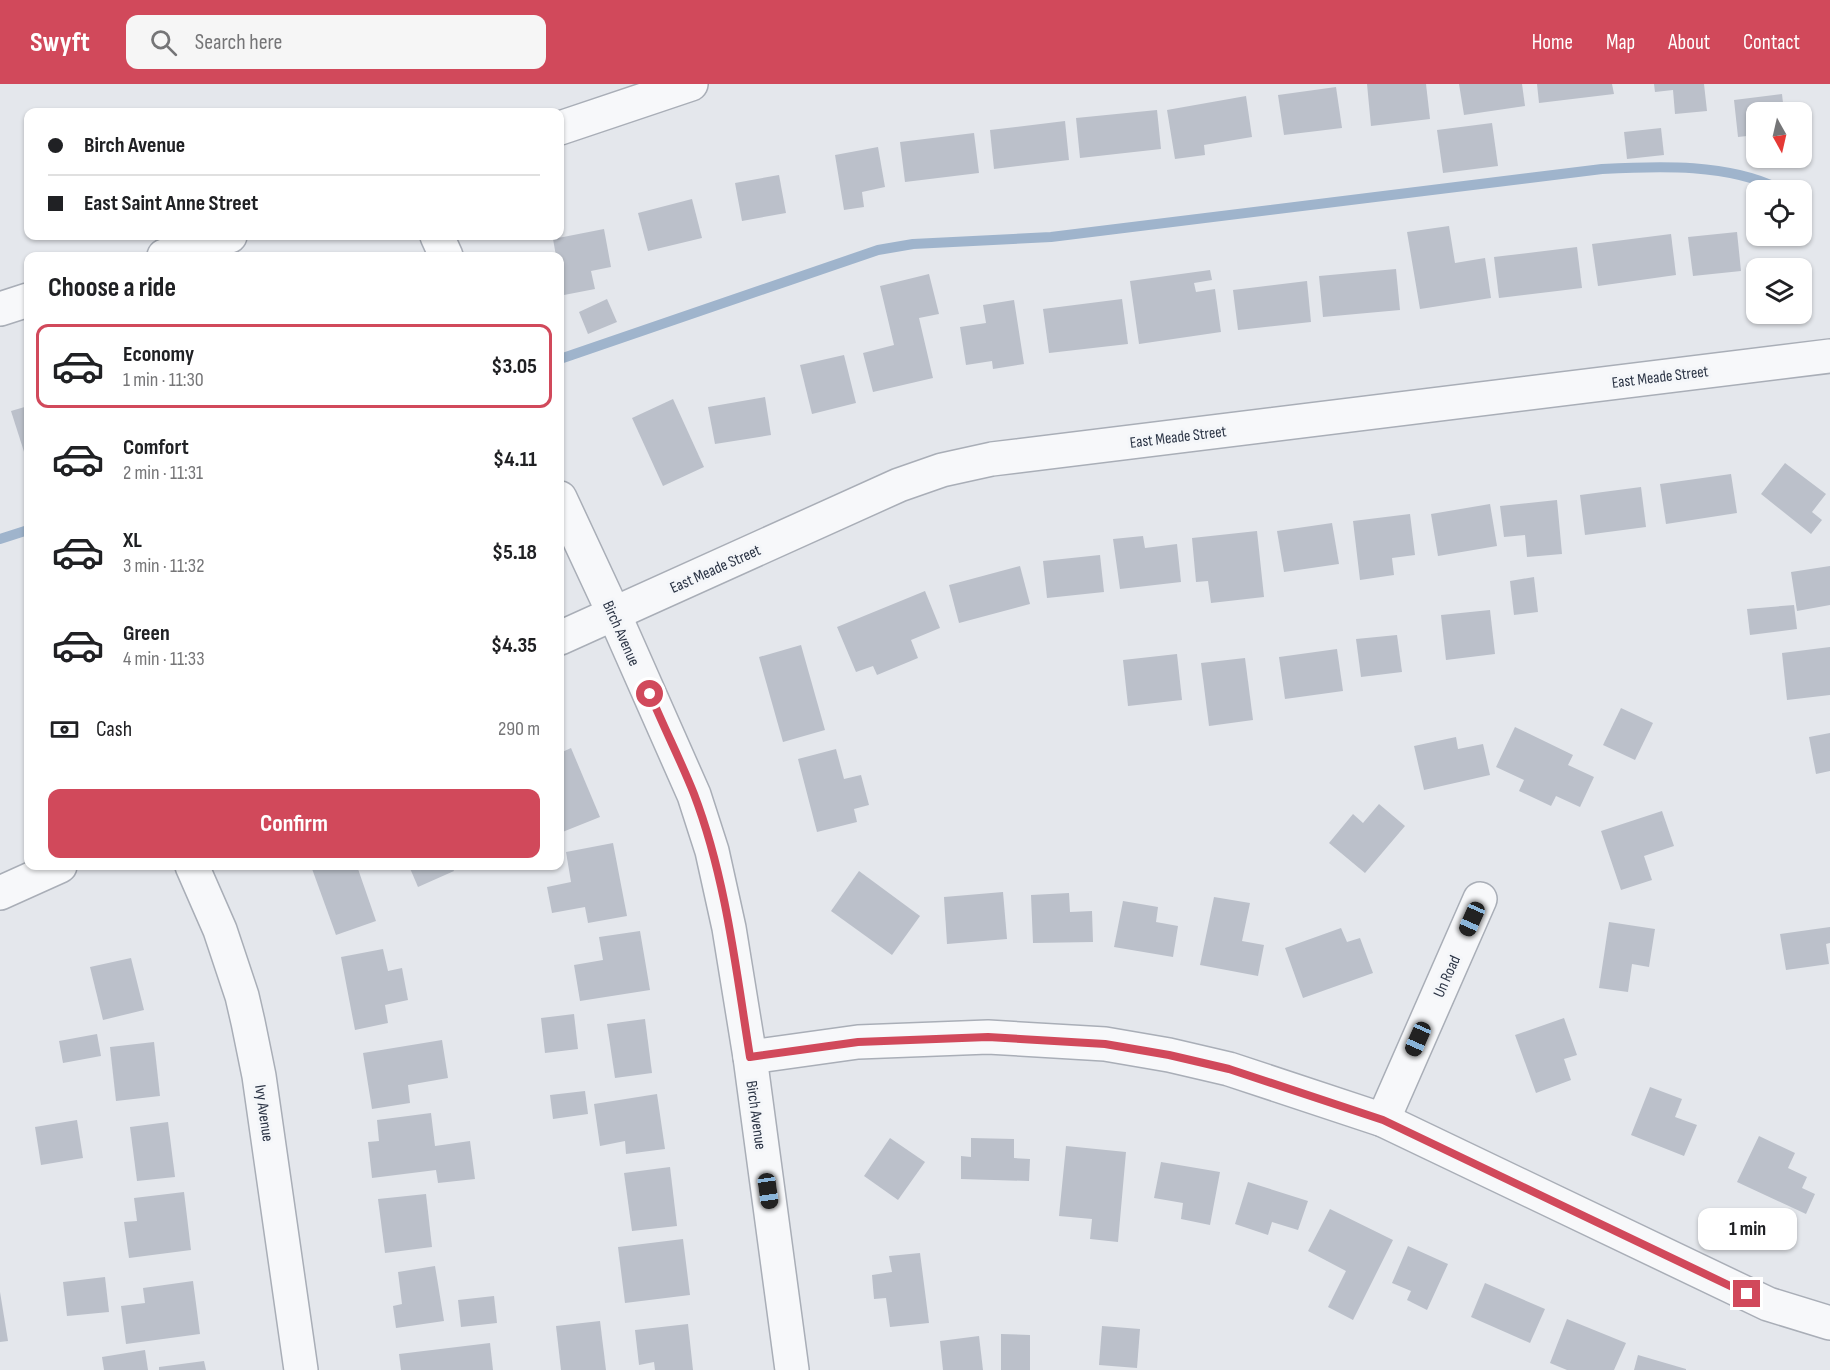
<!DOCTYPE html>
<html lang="en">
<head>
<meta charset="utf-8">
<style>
  :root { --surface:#fff; --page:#f6f6f6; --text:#202124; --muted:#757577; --line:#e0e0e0; --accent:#d1495b }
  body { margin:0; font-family:"Sofia Sans Condensed",sans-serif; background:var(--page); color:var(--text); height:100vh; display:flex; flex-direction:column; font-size:22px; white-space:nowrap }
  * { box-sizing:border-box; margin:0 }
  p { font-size:20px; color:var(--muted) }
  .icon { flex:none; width:33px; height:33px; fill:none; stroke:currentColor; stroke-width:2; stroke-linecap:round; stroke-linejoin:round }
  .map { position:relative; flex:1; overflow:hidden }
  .sheet { position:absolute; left:24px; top:168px; width:540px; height:618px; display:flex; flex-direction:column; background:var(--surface); border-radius:12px; box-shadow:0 2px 4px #0004 }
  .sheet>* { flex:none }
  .banner { position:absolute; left:24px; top:24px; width:540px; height:132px; border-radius:12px; box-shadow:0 2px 4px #0004; display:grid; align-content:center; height:132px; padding:0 24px; background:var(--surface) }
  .needle { width:39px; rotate:172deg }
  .controls { position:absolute; left:1746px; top:18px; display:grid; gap:12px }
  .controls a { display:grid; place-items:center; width:66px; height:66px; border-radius:12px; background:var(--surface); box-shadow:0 2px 4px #0004; font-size:30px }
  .end { position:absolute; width:27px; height:27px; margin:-14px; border:8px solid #d1495b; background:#fff; box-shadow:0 0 0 3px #fff }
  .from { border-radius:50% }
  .bubble { position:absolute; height:42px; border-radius:12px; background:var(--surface); box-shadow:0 2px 4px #0004; font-size:20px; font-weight:700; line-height:42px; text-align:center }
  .car { position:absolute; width:18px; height:36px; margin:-18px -9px; border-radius:8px; box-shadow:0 0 4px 2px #0007; background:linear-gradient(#222 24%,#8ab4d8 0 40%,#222 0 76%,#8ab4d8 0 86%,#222 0) }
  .banner b { display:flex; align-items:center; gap:21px; height:57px; font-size:22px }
  .banner b+b { border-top:2px solid var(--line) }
  .banner i { width:15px; height:15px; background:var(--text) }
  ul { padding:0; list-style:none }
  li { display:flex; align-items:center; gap:18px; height:84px; margin:0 12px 9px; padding:0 12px; border:3px solid transparent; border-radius:12px }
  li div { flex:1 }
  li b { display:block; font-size:22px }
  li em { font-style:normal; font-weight:700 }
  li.selected { border-color:var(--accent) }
  li>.icon { width:54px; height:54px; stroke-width:1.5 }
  h2 { padding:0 24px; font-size:27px; line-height:72px }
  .pay { display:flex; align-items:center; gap:15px; height:66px; padding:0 24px; font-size:22px }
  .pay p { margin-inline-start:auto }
  .action { display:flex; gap:12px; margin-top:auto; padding:12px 24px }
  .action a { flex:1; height:69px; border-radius:12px; background:var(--accent); color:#fff; font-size:24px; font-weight:700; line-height:69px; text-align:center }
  header { display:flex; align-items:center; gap:36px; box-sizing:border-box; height:84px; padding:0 30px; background:var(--accent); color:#fff }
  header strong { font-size:28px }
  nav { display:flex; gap:33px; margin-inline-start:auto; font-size:21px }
  .search { width:420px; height:54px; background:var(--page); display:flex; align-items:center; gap:15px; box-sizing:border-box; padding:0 21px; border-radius:12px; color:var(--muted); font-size:22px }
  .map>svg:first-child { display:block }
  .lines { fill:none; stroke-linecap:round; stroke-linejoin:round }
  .stream { stroke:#9fb4cc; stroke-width:10 }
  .building { fill:#bbc0ca }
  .minor-casing { stroke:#a9aeb7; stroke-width:36 }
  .minor { stroke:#f7f8fa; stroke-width:33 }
  .route { stroke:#d1495b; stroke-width:8 }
  .labels { text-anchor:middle; stroke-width:6; stroke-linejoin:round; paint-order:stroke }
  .street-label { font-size:16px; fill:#2b3445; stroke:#f4f6f9 }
</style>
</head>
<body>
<header>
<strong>Swyft</strong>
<div class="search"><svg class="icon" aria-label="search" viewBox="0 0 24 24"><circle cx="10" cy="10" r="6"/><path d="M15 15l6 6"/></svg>Search here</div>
<nav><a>Home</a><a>Map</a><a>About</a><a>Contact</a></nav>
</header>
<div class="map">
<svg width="1830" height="1286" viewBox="0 0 1830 1286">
  <rect width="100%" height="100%" fill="#e4e7ec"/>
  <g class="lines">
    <g class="stream">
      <path d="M1802,118L1806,120"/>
      <path d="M560,275L878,166L913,160L1051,153L1602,85C1658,82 1730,79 1781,106"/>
      <path d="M0,455L28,446"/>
    </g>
  </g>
  <g class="building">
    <path d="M1367,0H1426L1430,35L1371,42Z"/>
    <path d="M1459,0H1522L1525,22L1464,31Z"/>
    <path d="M1537,0H1612L1614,10L1539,19Z"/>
    <path d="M1654,0H1704L1707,27L1675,30L1673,6L1655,8Z"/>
    <path d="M1336,3L1342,44L1284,51L1278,11Z"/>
    <path d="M1782,10L1784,28H1756V51L1738,53L1734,16Z"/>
    <path d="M1246,12L1252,53L1204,61L1205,71L1175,75L1167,26Z"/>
    <path d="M1157,26L1161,65L1080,74L1076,34Z"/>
    <path d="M1065,37L1069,76L994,85L990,46Z"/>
    <path d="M1492,39L1498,82L1443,89L1437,46Z"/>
    <path d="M1661,44L1664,71L1627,75L1624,48Z"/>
    <path d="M974,49L979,89L905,98L900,58Z"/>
    <path d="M878,63L885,103L862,108L864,123L844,126L835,71Z"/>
    <path d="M779,91L786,129L742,137L735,99Z"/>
    <path d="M692,115L702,154L648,167L638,129Z"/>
    <path d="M1449,142L1455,179L1485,174L1491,214L1420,225L1407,148Z"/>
    <path d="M604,145L611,183L591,187L595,205L564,211L560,189V172H556L553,155Z"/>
    <path d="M1737,148L1741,187L1693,192L1688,153Z"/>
    <path d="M1671,150L1676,191L1598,202L1592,160Z"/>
    <path d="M1577,163L1582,204L1499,214L1494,173Z"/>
    <path d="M1396,185L1400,226L1323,233L1319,192Z"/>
    <path d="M1210,186L1212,196L1194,199L1196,208L1215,205L1221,248L1139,260L1130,197Z"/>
    <path d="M929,190L939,230L919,234L933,294L873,308L863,269L894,261L880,202Z"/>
    <path d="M1307,197L1311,238L1238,246L1233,206Z"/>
    <path d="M607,215L617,238L588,250L579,228Z"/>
    <path d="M1122,215L1128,260L1049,269L1043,225Z"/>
    <path d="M1014,216L1024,280L993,285L992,277L966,281L960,243L986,239L983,221Z"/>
    <path d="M844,271L856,319L812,330L800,281Z"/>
    <path d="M765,313L771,351L715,360L708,323Z"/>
    <path d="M673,315L704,383L663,402L632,334Z"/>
    <path d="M28,322V373L26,374L11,327Z"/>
    <path d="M1785,379L1826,410L1812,428L1822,436L1811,450L1761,410Z"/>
    <path d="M1731,390L1737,429L1666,440L1660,400Z"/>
    <path d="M1641,403L1646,443L1585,451L1580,411Z"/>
    <path d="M1557,416L1562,470L1527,473L1525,451L1504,453L1500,422Z"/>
    <path d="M1490,420L1497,462L1438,472L1431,430Z"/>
    <path d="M1410,430L1415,471L1392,474L1394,491L1360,496L1353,437Z"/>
    <path d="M1332,439L1339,480L1284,488L1277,447Z"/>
    <path d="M1257,447L1264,513L1211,519L1208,497L1196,498L1192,454Z"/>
    <path d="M1143,452L1145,464L1177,460L1181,498L1120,505L1113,455Z"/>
    <path d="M1100,471L1104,508L1047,514L1043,477Z"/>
    <path d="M1020,482L1030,520L959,539L949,501Z"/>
    <path d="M1830,482V521L1797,527L1791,488Z"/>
    <path d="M1534,493L1538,528L1514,531L1510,497Z"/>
    <path d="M925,507L940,544L911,556L918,574L877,591L873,582L856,588L837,543Z"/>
    <path d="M1794,521L1797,545L1750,551L1747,525Z"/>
    <path d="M1490,526L1495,570L1446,576L1441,531Z"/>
    <path d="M1397,551L1402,588L1361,593L1356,555Z"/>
    <path d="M801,561L825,646L783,658L759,573Z"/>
    <path d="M1830,563V611L1787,616L1782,569Z"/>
    <path d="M1337,565L1343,607L1285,615L1279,573Z"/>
    <path d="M1177,570L1182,616L1128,622L1123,576Z"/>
    <path d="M1245,574L1253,636L1209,642L1201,579Z"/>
    <path d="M1621,624L1653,639L1635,676L1603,661Z"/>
    <path d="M1515,643L1573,671L1568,681L1594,693L1580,723L1556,712L1551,722L1519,707L1524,696L1496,683Z"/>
    <path d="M1830,649V687L1816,690L1809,653Z"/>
    <path d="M1456,653L1458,665L1483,660L1490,691L1424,706L1414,662Z"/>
    <path d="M571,664L600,733L560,749V669Z"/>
    <path d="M836,665L844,695L861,691L869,721L854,725L857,738L817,748L798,675Z"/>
    <path d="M1379,720L1405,742L1365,789L1329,759L1353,730L1363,739Z"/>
    <path d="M1662,727L1674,762L1644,772L1652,796L1621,806L1601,747Z"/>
    <path d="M613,759L627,832L588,839L585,823L552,829L547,803L571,798L566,768Z"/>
    <path d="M311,782H357L376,837L336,851Z"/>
    <path d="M409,782H452L454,787L418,803Z"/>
    <path d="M859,787L920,832L892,871L831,827Z"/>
    <path d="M1003,808L1007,855L947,860L944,813Z"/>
    <path d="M1069,809L1070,828L1092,827L1093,858L1033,859L1031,811Z"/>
    <path d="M1214,813L1250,819L1242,857L1264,861L1258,892L1200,881Z"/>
    <path d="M1123,817L1158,823L1156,838L1178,842L1173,873L1114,863Z"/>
    <path d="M1609,838L1655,845L1649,883L1632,880L1628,908L1599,904Z"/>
    <path d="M1830,843V859L1826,860L1829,880L1786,886L1780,850Z"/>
    <path d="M1341,844L1347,858L1360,854L1373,889L1303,914L1285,864Z"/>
    <path d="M640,847L650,906L580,917L574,881L603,876L599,853Z"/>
    <path d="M383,865L388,887L402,884L408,916L385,921L388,939L355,946L341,873Z"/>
    <path d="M131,874L144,926L103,936L90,883Z"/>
    <path d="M574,930L578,965L545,969L541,934Z"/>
    <path d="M1564,934L1577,971L1564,975L1571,996L1536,1009L1515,951Z"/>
    <path d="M645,935L652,989L615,994L607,940Z"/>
    <path d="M97,950L101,972L63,979L59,957Z"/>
    <path d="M442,956L448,994L408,1001L410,1019L372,1025L363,969Z"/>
    <path d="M154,958L160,1012L116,1017L110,963Z"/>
    <path d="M1650,1003L1682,1015L1675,1033L1697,1041L1684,1072L1631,1051Z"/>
    <path d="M585,1007L588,1030L553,1035L550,1011Z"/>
    <path d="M657,1010L665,1065L626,1070L625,1057L600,1062L594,1020Z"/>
    <path d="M431,1029L435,1062L470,1057L475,1095L438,1099L436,1086L372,1094L368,1058L379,1057L377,1036Z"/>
    <path d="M77,1036L83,1074L41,1081L35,1043Z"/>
    <path d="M168,1038L175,1093L137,1097L130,1043Z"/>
    <path d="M1759,1052L1795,1069L1788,1084L1807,1093L1802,1104L1815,1110L1806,1130L1737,1098Z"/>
    <path d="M890,1054L925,1078L898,1116L864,1092Z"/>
    <path d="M971,1054L1014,1055V1074L1030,1075L1029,1097L961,1095V1072L971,1073Z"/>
    <path d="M1066,1062L1126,1068L1118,1158L1090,1155L1092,1135L1059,1132Z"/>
    <path d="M1161,1078L1220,1088L1210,1141L1181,1135L1183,1119L1154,1114Z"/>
    <path d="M670,1083L677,1142L632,1147L624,1089Z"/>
    <path d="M1248,1098L1308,1117L1298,1146L1272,1138L1268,1151L1235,1140Z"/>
    <path d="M184,1108L191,1166L129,1174L124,1138L137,1137L134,1114Z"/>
    <path d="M426,1110L432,1163L385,1169L378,1115Z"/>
    <path d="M1330,1125L1393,1156L1353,1236L1328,1223L1346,1187L1308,1167Z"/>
    <path d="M683,1155L690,1211L625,1219L618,1163Z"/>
    <path d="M1408,1162L1448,1180L1427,1226L1407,1216L1411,1207L1392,1199Z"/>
    <path d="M920,1169L929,1239L890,1243L886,1214L874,1215L872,1191L892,1188L889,1172Z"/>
    <path d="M435,1182L444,1237L396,1244L393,1222L402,1220L398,1188Z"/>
    <path d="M105,1193L109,1228L67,1232L63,1198Z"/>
    <path d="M193,1197L200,1250L126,1260L121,1222L145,1219L143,1204Z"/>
    <path d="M1485,1199L1545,1225L1530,1259L1471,1233Z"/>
    <path d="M0,1208L8,1257L0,1258Z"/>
    <path d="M494,1212L497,1239L461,1243L458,1216Z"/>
    <path d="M1567,1235L1626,1259L1614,1286H1567L1550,1279Z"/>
    <path d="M600,1237L606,1286H561L556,1242Z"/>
    <path d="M688,1240L693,1286H655L654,1278L639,1281L635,1246Z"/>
    <path d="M1102,1242L1140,1245L1137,1284L1099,1281Z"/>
    <path d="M1001,1250L1030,1251V1286H1001Z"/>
    <path d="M979,1252L983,1286H943L940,1257Z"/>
    <path d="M490,1259L493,1286H401L399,1270Z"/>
    <path d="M145,1266L148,1286H104L102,1273Z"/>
    <path d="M1638,1271L1686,1285V1286H1634Z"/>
    <path d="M204,1277L206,1286H159V1283Z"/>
  </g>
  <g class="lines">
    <defs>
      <g id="minor">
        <path d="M560,44L691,0"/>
        <path d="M437,152L446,172"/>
        <path d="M164,172L230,152"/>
        <path d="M0,225L28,216"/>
        <path d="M560,414L614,530L694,711L712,767L729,844L750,973L792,1286"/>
        <path d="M560,554L899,401L942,386L992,375L1830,272"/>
        <path d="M192,782L220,846L242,912L248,938L259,992L301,1286"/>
        <path d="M0,809L60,782"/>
        <path d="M750,973L858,958L988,953L1105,960L1169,971L1229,985L1383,1036L1768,1220L1830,1239"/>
        <path d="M1383,1036L1480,815"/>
      </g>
    </defs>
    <use href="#minor" class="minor-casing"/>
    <use href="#minor" class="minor"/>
  </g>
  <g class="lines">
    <path class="route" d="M650,610C664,644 681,677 694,710C726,794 736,886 750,973L858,958L988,953L1105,960L1169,971L1229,985L1383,1036L1747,1210"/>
  </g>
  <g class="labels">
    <g class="street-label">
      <text transform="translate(1660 292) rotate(-7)" y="6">East Meade Street</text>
      <text transform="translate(1178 352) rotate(-7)" y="6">East Meade Street</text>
      <text transform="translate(715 484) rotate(-24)" y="6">East Meade Street</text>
      <text transform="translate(622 549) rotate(66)" y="6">Birch Avenue</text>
      <text transform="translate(1446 892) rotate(-66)" y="6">Un Road</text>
      <text transform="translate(265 1029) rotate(82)" y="6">Ivy Avenue</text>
      <text transform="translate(757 1031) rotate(82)" y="6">Birch Avenue</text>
    </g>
  </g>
</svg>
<div class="controls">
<a><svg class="needle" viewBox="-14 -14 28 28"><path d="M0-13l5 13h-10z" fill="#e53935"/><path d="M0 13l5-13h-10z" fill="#757577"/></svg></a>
<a><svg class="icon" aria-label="locate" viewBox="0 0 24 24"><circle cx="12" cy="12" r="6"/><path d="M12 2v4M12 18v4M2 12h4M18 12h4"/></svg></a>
<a><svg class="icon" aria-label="layers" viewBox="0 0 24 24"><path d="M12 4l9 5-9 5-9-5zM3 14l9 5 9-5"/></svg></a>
</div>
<i class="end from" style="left:650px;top:610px"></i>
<i class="end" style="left:1747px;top:1210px"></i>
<div class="bubble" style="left:1698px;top:1124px;width:99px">1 min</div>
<i class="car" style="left:1472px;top:835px;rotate:204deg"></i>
<i class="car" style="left:1418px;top:955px;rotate:204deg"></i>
<i class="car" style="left:768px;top:1107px;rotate:172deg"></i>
<div class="banner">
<b><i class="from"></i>Birch Avenue</b>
<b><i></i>East Saint Anne Street</b>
</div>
<section class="sheet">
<h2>Choose a ride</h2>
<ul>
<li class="selected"><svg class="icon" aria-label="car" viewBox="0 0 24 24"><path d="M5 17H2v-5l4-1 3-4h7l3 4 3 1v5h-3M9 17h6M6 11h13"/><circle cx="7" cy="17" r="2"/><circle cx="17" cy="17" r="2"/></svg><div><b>Economy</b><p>1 min · 11:30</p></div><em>$3.05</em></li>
<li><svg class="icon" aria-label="car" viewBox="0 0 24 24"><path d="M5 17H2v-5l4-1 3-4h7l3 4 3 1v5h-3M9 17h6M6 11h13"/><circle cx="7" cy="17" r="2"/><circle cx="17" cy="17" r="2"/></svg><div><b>Comfort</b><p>2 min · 11:31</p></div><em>$4.11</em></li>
<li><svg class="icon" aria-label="car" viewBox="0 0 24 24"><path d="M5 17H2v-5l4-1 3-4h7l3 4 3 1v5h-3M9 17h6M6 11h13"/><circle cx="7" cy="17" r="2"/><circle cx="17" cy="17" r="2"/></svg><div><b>XL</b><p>3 min · 11:32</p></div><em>$5.18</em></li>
<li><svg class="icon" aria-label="car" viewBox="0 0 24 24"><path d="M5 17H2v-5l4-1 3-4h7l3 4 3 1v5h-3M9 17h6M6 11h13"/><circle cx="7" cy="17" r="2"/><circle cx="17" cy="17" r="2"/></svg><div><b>Green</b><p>4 min · 11:33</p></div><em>$4.35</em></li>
</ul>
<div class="pay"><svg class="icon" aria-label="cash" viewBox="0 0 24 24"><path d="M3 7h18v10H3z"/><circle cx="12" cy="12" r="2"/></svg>Cash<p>290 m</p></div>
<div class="action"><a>Confirm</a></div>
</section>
</div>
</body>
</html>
